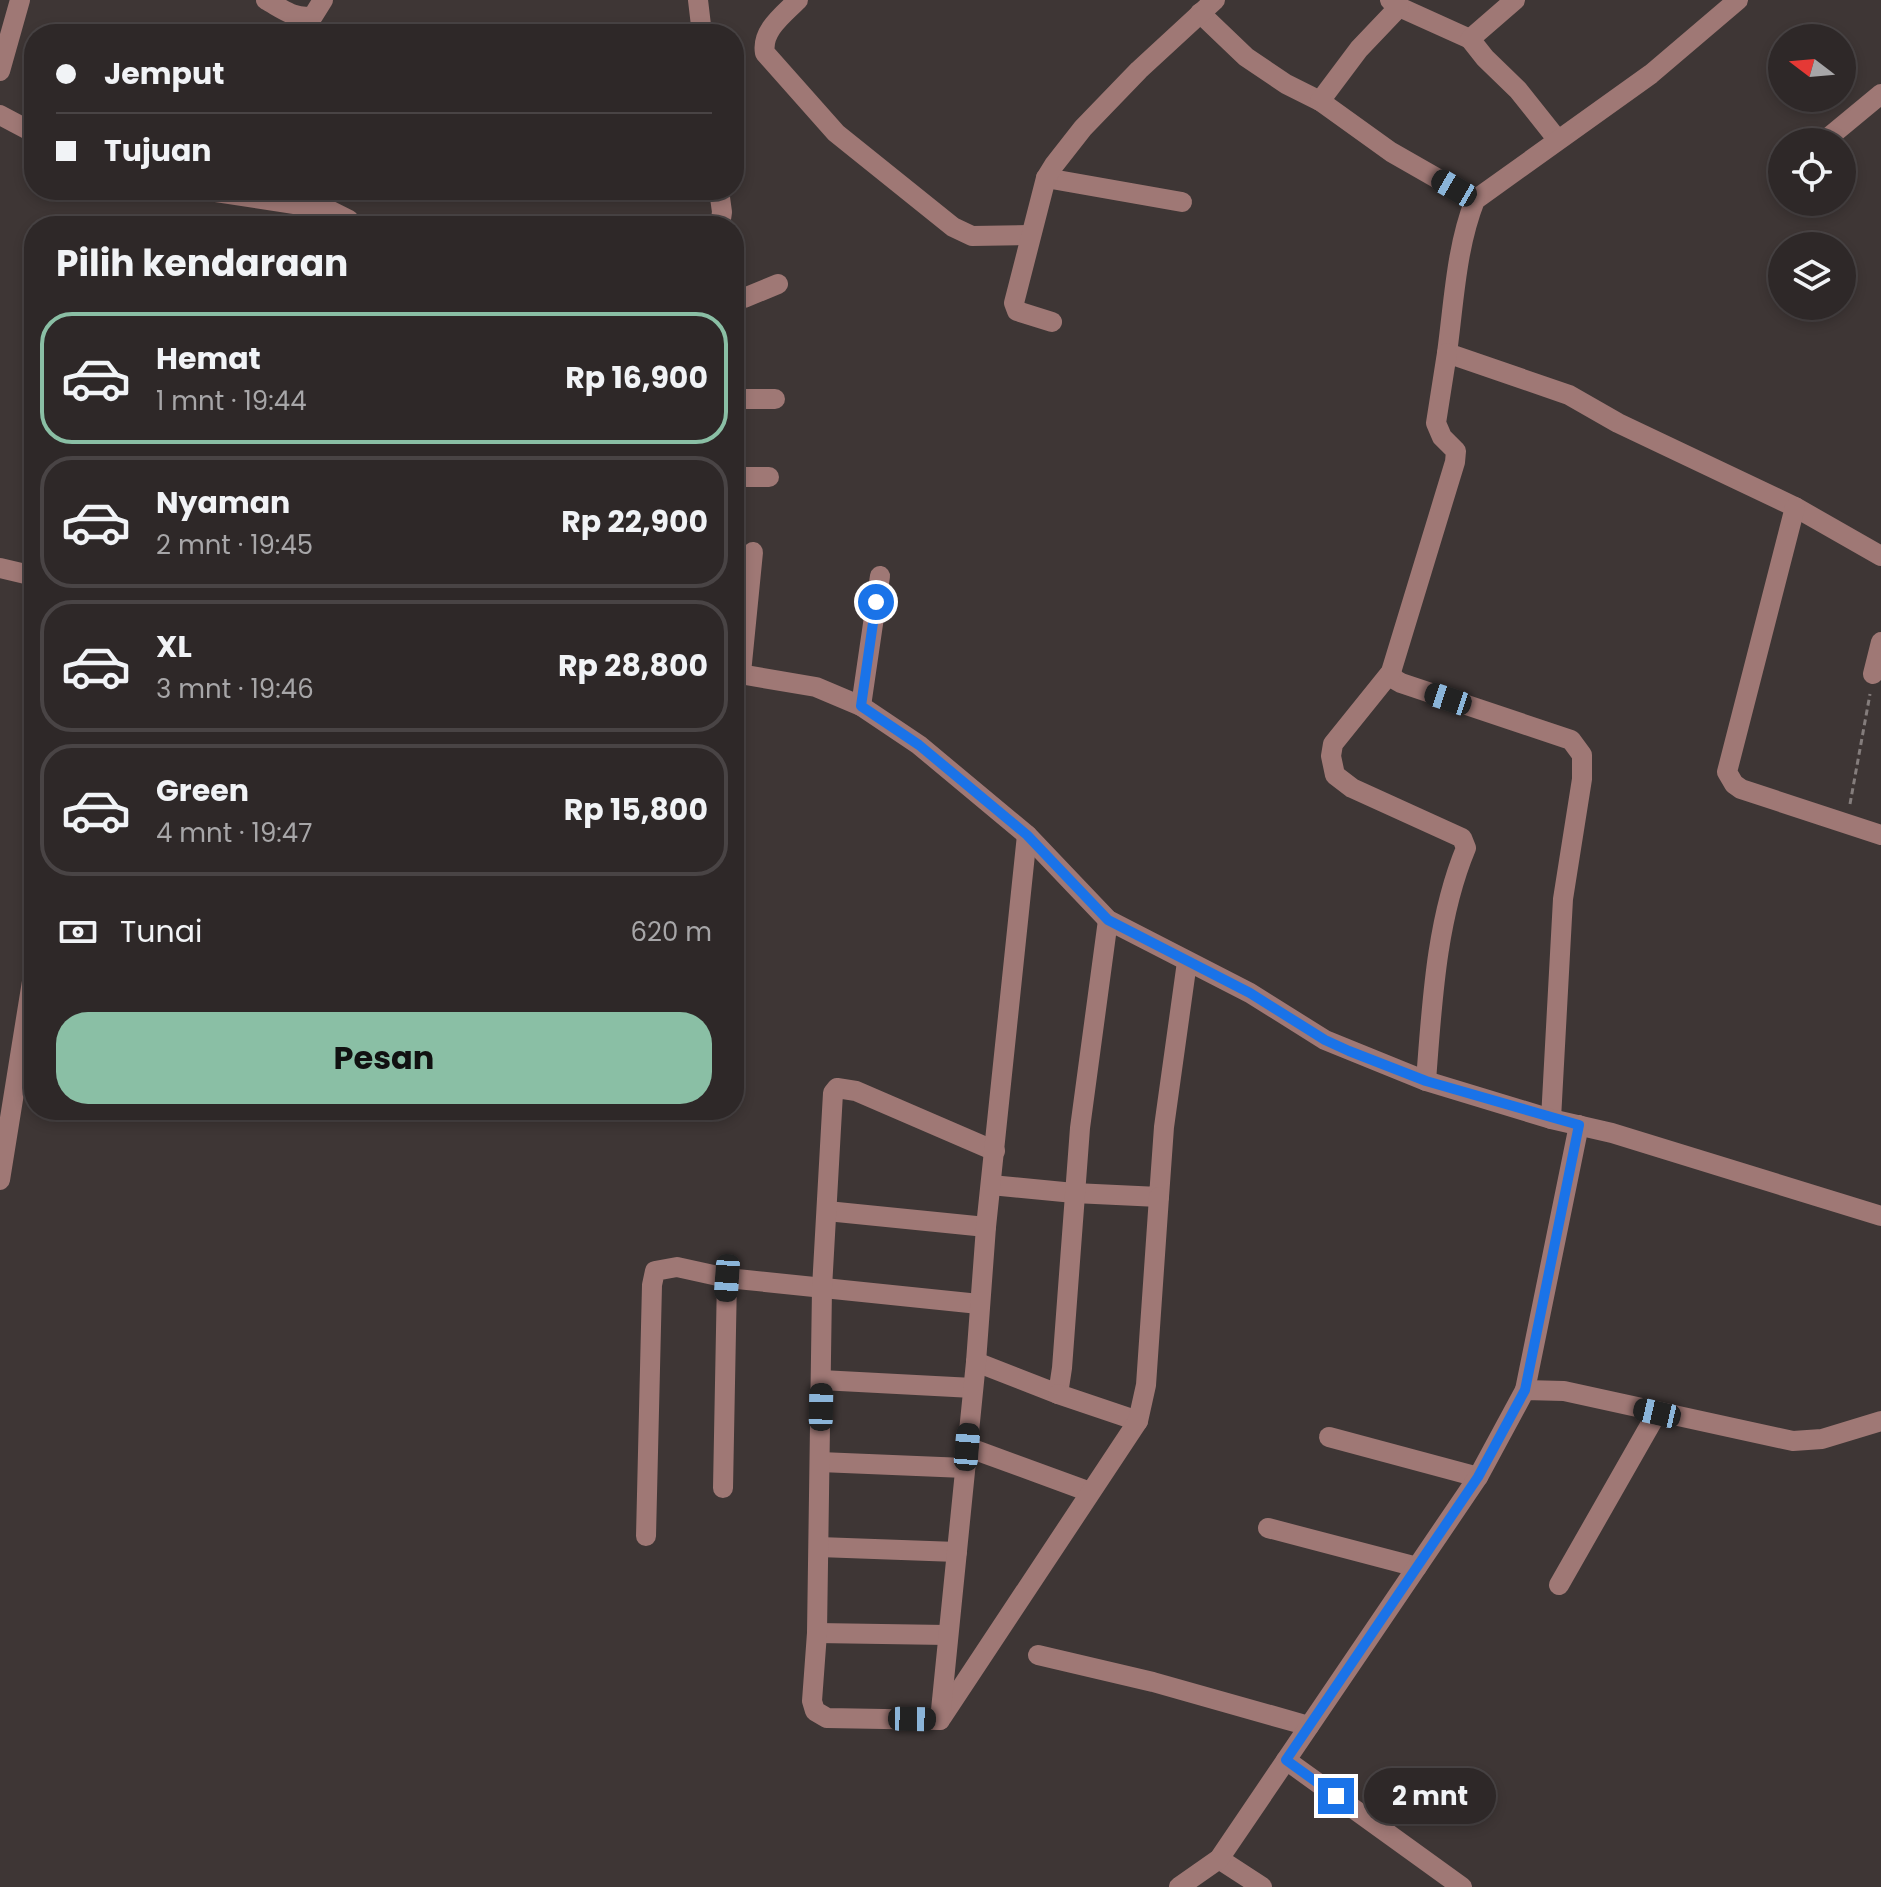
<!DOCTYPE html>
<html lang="id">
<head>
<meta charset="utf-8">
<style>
  :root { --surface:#2e2828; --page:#3a3434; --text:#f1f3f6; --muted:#a7a6a8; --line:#494445; --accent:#8abfa5 }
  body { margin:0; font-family:Poppins,sans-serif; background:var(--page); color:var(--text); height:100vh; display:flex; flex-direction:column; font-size:30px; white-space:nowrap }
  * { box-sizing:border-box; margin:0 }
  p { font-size:26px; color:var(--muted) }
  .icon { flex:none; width:44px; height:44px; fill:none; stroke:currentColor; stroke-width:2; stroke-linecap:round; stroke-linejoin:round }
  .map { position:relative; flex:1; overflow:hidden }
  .details { position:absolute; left:24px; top:216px; width:720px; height:904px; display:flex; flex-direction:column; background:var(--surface); border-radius:32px; box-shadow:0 4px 12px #0003,0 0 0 2px var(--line) }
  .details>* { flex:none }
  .guide { position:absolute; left:24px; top:24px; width:720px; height:176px; border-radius:32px; box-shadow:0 4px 12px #0003,0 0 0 2px var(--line); display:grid; align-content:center; height:176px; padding:0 32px; background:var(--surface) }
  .needle { width:52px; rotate:286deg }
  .fabs { position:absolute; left:1768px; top:24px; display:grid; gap:16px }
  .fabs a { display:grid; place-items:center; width:88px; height:88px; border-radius:50%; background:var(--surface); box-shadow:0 4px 12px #0003,0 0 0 2px var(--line); font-size:40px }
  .end { position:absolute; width:36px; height:36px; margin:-18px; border:10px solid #1a73e8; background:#fff; box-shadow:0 0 0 4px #fff }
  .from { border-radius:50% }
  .bubble { position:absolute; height:56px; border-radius:28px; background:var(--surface); box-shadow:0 4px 12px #0003,0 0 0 2px var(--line); font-size:26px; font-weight:700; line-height:56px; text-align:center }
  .car { position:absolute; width:24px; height:48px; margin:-24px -12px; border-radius:10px; box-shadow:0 0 6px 2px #0007; background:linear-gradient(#222 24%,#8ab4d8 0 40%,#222 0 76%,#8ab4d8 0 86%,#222 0) }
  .guide b { display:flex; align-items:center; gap:28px; height:76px; font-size:30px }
  .guide b+b { border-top:2px solid var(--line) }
  .guide i { width:20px; height:20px; background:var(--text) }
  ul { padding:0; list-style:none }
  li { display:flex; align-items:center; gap:24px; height:132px; margin:0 16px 12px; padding:0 16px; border:4px solid var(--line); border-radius:32px }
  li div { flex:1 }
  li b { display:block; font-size:30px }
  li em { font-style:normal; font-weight:700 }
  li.selected { border-color:var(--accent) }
  li>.icon { width:72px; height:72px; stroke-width:1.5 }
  h2 { padding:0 32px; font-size:36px; line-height:96px }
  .pay { display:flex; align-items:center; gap:20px; height:88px; padding:0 32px; font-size:30px }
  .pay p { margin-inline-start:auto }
  .primary-button { display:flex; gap:16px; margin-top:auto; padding:16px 32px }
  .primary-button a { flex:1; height:92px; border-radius:32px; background:var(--accent); color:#111; font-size:32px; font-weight:700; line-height:92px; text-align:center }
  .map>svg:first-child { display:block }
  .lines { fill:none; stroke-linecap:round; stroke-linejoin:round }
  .path { stroke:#847d7c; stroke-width:3; stroke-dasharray:6 4; stroke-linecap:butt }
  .minor { stroke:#9f7875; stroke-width:20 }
  .route { stroke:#1a73e8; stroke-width:10 }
</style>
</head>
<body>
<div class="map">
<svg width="1881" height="1887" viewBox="0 0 1881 1887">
  <rect width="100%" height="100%" fill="#3e3635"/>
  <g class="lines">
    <path class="path" d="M1850,804L1870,694"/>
    <g class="minor">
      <path d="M266,0C281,8 295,20 313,16L323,0"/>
      <path d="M698,0L702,34"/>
      <path d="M798,0C783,15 761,31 765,53L836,133L953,227L972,236L1030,235"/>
      <path d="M1390,0L1399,7L1470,39"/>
      <path d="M1515,0L1470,39L1485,58L1518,90L1557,139"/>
      <path d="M1738,0L1651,74L1475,200C1456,248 1454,302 1447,353L1569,395L1618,423L1795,507L1881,556"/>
      <path d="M1200,13L1246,57L1286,84L1320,101L1391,152L1475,200"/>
      <path d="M0,71L20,0"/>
      <path d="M1320,101L1359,49L1399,7"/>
      <path d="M0,115L34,133"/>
      <path d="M1823,142L1881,94"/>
      <path d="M1046,178L1182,202"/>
      <path d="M203,190L327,209L349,220L351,226"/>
      <path d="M719,190L722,212L720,226"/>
      <path d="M734,296L744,298L778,284"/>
      <path d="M1052,322L1017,311L1014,303L1046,178L1054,165L1083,128L1139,70L1215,0"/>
      <path d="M734,399H775"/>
      <path d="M734,477H769"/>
      <path d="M1795,507L1727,772L1734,784L1741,789L1881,835"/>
      <path d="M0,568L34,576"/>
      <path d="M1391,672L1394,679L1401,683L1571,740L1582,755V779L1563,899L1551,1119"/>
      <path d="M734,673L816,687L861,706L919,745L1027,835L1108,920L1250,993L1325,1040L1426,1081L1551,1119L1612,1133L1881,1216"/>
      <path d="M741,673L753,552"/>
      <path d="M1873,674L1881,642"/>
      <path d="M861,706L880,576"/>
      <path d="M1426,1081C1432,1004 1436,920 1466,848L1462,838L1352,788L1335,775L1331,756L1333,744L1391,672L1455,462L1456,451L1442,437L1436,423L1447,353"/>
      <path d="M0,1180L34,969"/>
      <path d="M991,1185L1074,1193L1159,1197L1164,1127L1187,962"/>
      <path d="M827,1211L986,1227"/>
      <path d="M976,1362L1058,1394L1062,1368L1080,1128L1108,920"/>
      <path d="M821,1380L973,1388"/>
      <path d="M1525,1390L1579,1125"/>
      <path d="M1058,1394L1138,1421"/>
      <path d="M1329,1437L1478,1477"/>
      <path d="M967,1447L1090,1492"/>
      <path d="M820,1462L965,1468"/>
      <path d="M723,1488L727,1278L979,1304"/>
      <path d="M1268,1528L1417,1567"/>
      <path d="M646,1536L652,1285L655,1271L677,1267L727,1278"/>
      <path d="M819,1547L957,1552"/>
      <path d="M1559,1585L1657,1413"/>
      <path d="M817,1633L947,1635"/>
      <path d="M1038,1655L1153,1682L1309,1726"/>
      <path d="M942,1717L1138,1421L1146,1385L1159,1197"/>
      <path d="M940,1720L827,1718L815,1711L812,1701L817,1633L822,1288L833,1093L837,1088L856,1091L995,1151"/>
      <path d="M940,1720L976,1362L986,1227L1027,835"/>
      <path d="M1286,1760L1462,1887"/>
      <path d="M1219,1859L1262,1887"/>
      <path d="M1179,1887L1219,1859L1478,1477L1525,1390L1564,1391L1793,1441L1822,1439L1881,1421"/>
    </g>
  </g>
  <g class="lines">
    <path class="route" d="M876,602L861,706L919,745L1027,835L1108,920L1250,993L1325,1040L1349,1051L1426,1081L1579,1125L1525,1390L1478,1477L1286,1760L1336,1796"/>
  </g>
</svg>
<div class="fabs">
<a><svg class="needle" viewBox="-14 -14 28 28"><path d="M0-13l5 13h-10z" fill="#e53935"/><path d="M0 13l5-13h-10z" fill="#a7a6a8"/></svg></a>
<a><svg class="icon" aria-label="locate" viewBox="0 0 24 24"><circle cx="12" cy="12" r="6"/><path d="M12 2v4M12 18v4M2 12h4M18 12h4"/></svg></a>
<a><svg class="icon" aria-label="layers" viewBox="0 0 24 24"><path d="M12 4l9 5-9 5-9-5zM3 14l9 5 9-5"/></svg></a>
</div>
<i class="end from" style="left:876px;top:602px"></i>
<i class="end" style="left:1336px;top:1796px"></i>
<div class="bubble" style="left:1364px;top:1768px;width:132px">2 mnt</div>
<i class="car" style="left:1454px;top:188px;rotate:300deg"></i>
<i class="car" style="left:1448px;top:699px;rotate:288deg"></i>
<i class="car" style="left:727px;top:1278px;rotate:184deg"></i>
<i class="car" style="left:821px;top:1407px;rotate:1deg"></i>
<i class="car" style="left:1657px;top:1413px;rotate:283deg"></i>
<i class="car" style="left:967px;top:1447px;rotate:5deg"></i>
<i class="car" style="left:912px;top:1719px;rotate:91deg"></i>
<div class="guide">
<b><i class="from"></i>Jemput</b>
<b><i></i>Tujuan</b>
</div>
<section class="details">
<h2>Pilih kendaraan</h2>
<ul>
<li class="selected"><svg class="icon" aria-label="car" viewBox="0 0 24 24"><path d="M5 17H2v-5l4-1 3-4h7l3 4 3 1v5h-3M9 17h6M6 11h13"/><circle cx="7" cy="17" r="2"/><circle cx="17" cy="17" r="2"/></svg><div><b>Hemat</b><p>1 mnt · 19:44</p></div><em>Rp 16,900</em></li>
<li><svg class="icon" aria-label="car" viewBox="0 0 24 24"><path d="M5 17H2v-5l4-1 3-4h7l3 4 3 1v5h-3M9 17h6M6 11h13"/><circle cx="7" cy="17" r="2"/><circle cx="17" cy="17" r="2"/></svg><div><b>Nyaman</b><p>2 mnt · 19:45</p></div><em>Rp 22,900</em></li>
<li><svg class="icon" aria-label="car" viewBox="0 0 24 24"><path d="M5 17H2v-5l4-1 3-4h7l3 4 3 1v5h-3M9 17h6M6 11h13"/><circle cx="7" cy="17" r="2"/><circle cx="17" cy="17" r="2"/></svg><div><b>XL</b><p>3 mnt · 19:46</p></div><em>Rp 28,800</em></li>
<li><svg class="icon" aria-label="car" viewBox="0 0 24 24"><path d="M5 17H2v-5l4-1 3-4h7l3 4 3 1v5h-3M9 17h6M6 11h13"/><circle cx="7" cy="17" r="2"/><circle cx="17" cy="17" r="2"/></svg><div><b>Green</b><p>4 mnt · 19:47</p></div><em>Rp 15,800</em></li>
</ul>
<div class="pay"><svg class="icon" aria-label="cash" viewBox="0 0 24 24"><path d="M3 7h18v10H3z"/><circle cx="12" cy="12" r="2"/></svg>Tunai<p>620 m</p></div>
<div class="primary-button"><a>Pesan</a></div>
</section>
</div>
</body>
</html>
